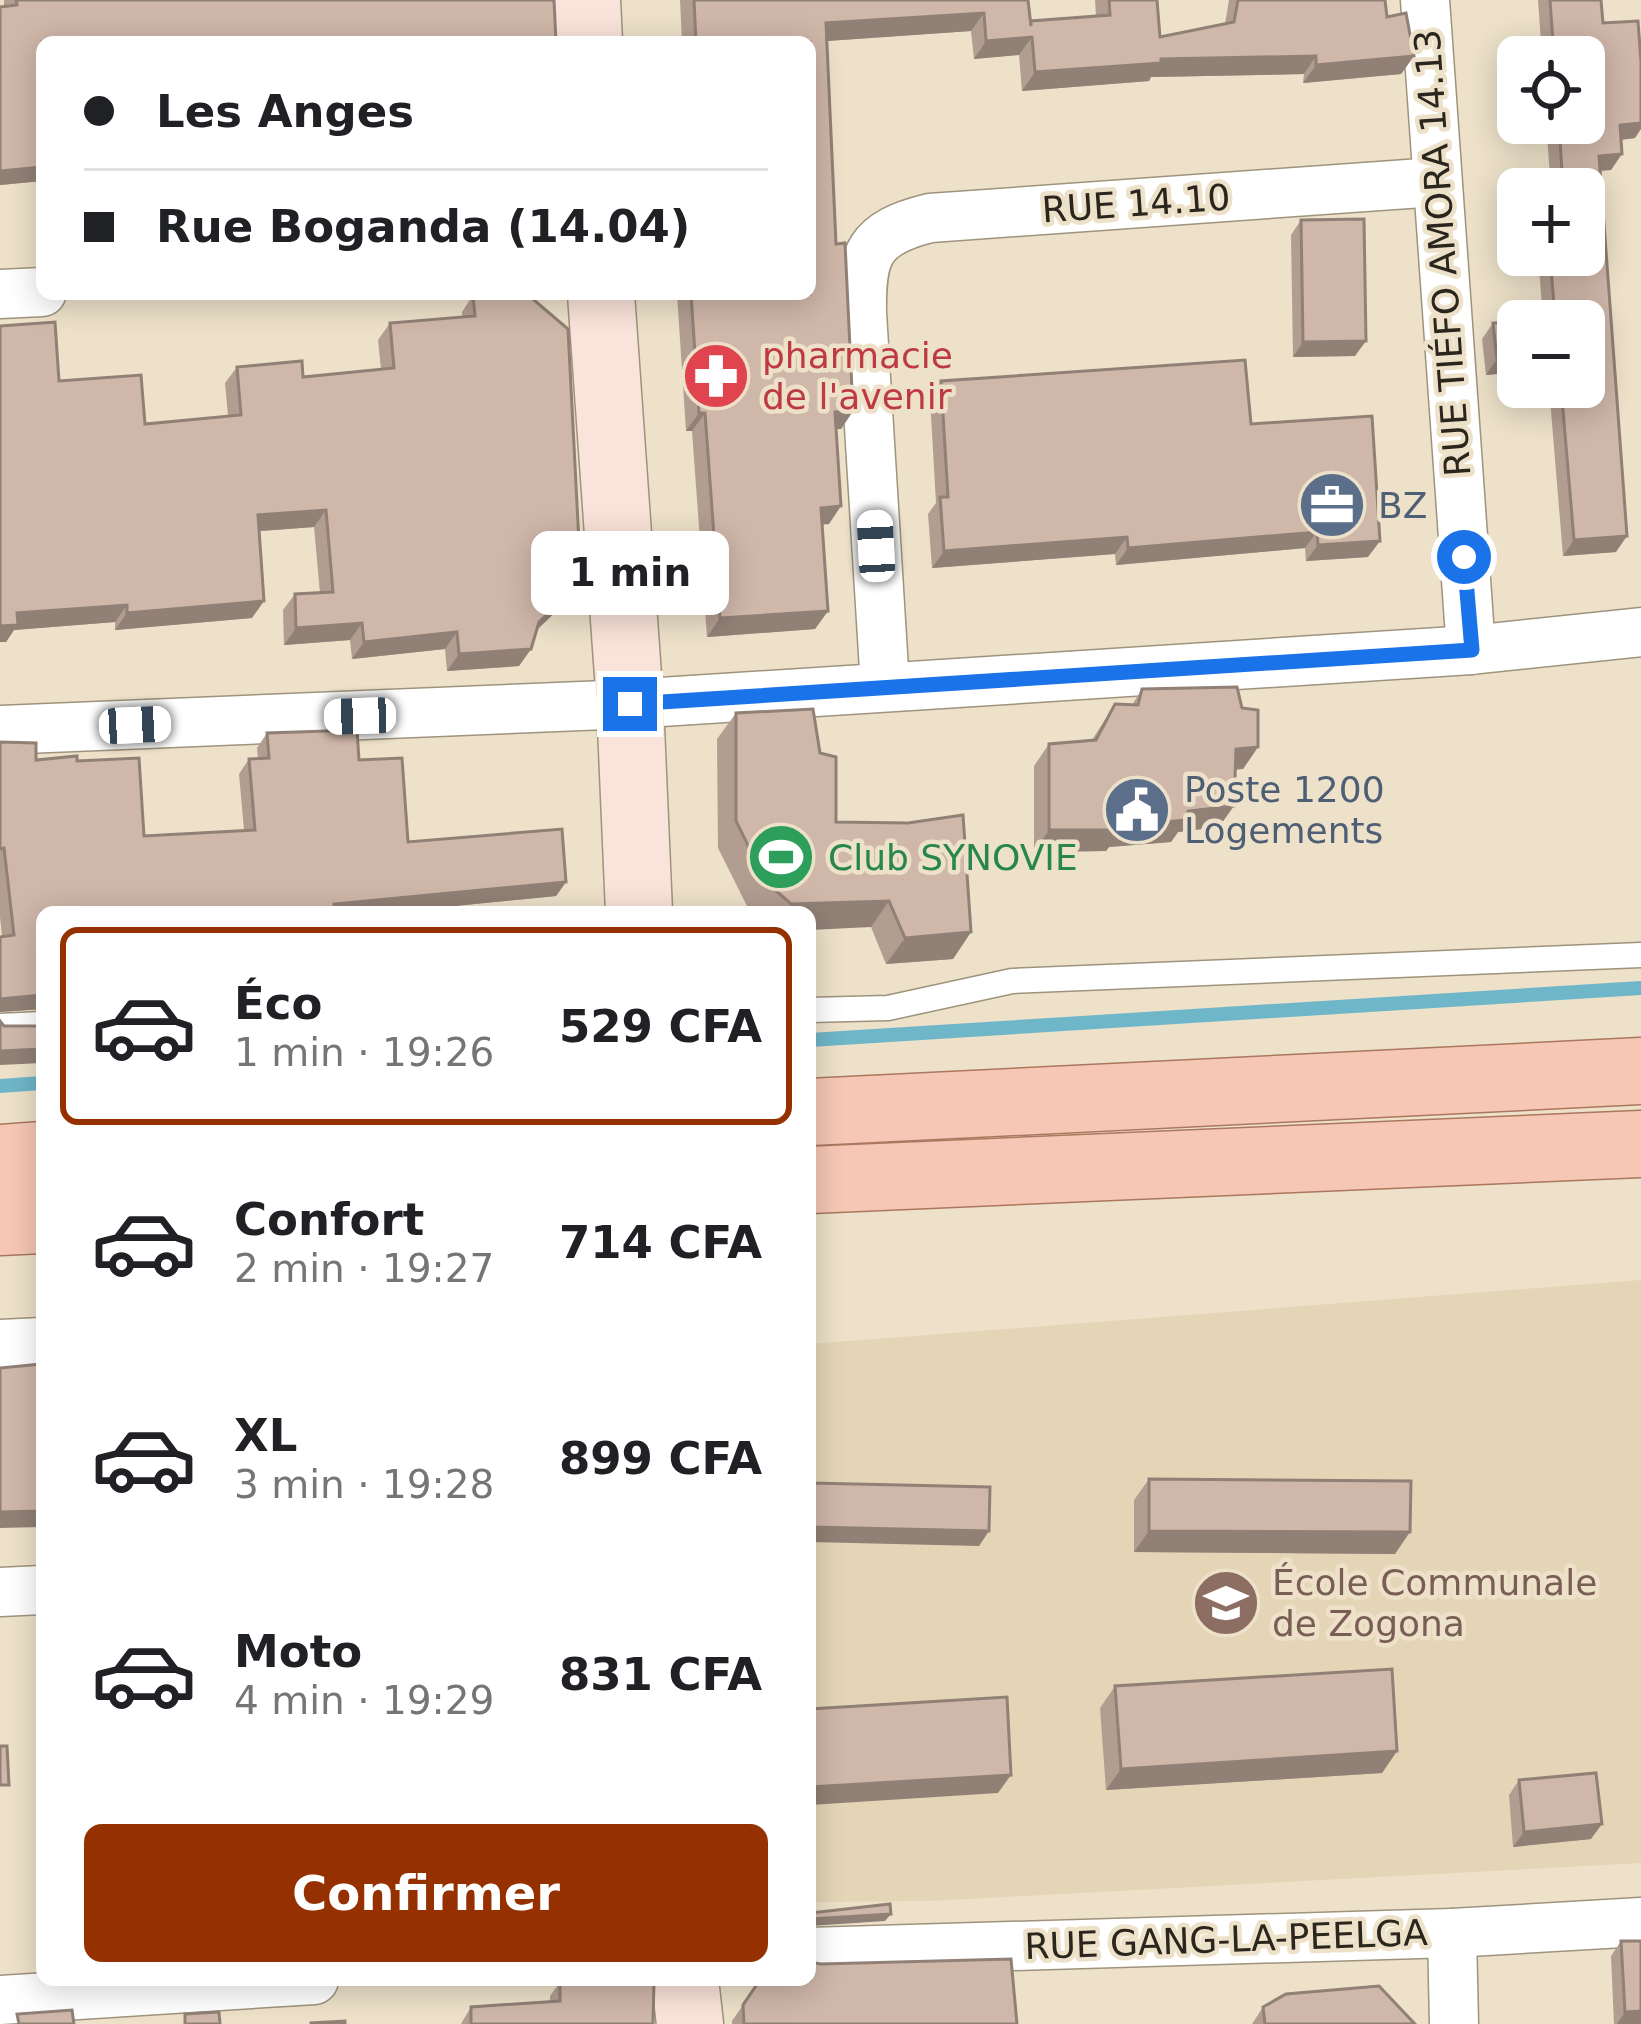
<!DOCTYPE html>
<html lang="fr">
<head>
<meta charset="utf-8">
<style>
  :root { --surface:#fff; --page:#f6f6f6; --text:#202124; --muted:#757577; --line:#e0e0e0; --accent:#953000 }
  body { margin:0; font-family:"DejaVu Sans",sans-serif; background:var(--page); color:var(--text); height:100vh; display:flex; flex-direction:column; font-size:45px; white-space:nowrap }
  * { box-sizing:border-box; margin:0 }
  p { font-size:39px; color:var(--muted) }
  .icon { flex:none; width:66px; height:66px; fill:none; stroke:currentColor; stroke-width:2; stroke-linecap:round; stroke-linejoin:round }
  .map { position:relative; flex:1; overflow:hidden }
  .panel { position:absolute; left:36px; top:906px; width:780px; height:1080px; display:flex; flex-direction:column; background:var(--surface); border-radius:18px; box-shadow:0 6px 30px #0003 }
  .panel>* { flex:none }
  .banner { position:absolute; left:36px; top:36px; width:780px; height:264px; border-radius:18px; box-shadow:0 6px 30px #0003; display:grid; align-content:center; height:264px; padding:0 48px; background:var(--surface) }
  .fabs { position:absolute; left:1497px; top:36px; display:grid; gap:24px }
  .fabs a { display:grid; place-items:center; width:108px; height:108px; border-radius:18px; background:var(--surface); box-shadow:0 6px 30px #0003; font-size:60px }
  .end { position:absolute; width:54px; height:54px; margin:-27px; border:15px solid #1a73e8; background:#fff; box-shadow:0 0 0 6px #fff }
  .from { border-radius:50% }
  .bubble { position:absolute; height:84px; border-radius:18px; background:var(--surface); box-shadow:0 6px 30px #0003; font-size:39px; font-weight:600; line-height:84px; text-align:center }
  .car { position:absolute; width:36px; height:72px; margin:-36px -18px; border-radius:15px; box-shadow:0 0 9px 3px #0007; background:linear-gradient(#fff 24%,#345 0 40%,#fff 0 76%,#345 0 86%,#fff 0) }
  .banner b { display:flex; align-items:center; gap:42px; height:114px; font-size:45px }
  .banner b+b { border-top:3px solid var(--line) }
  .banner i { width:30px; height:30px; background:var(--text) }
  ul { padding:21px 0 0; list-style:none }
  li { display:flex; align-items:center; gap:36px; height:198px; margin:0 24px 18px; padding:0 24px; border:6px solid transparent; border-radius:18px }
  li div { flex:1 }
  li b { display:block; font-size:45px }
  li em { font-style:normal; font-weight:600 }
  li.active { border-color:var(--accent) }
  li>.icon { width:108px; height:108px; stroke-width:1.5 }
  .button { display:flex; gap:24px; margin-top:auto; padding:24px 48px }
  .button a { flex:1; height:138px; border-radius:18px; background:var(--accent); color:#fff; font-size:48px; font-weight:600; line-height:138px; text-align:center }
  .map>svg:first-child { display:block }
  .built { fill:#e4d5b6 }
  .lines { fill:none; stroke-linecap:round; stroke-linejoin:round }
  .stream { stroke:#6fb6c9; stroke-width:14 }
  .lane-casing { stroke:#9e937c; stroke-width:27 }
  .street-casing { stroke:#9e937c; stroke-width:51 }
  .secondary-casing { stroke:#9e937c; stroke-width:69 }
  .primary-casing { stroke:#ab775f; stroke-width:69 }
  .lane { stroke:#fff; stroke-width:24 }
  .street { stroke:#fff; stroke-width:48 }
  .secondary { stroke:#fae3da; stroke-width:66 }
  .primary { stroke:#f6c7b4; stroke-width:66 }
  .wall { fill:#b29d91 }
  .shaded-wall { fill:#918076 }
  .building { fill:#cfb7a9; stroke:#918076; stroke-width:3 }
  .route { stroke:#1a73e8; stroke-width:15 }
  .labels { text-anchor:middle; stroke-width:9; stroke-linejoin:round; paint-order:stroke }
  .street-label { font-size:36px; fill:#2b261d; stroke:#ede1c9 }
  .health-label { font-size:36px; fill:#be3a42; stroke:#ede1c9; text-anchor:start }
  .service-label { font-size:36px; fill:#4e5e75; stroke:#ede1c9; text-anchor:start }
  .leisure-label { font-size:36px; fill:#27864d; stroke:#ede1c9; text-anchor:start }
  .education-label { font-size:36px; fill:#785e54; stroke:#ede1c9; text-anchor:start }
</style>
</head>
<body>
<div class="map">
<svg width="1641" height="2024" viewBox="0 0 1641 2024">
  <rect width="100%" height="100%" fill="#ede1c9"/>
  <path class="built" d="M1641,1280V1863L930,1901L810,1902V1344Z"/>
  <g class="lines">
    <g class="stream">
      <path d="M810,1040L1641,988"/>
      <path d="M0,1086L42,1083"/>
    </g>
    <defs>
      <g id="lane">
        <path d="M810,1010L888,1008L1012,981L1641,955"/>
        <path d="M0,1026L42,1024"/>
      </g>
      <g id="street">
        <path d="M1425,0L1471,650"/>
        <path d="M0,294L42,292"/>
        <path d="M885,686L862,313C861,253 869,233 930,218L1436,182"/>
        <path d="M0,730L630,704L1471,650L1641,632"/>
        <path d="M0,1344L42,1342"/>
        <path d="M0,1592L42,1590"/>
        <path d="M1452,1933L1454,2024"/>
        <path d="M810,1952L1452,1933L1641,1922"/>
        <path d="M0,2000L314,1980"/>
      </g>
      <g id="secondary">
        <path d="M587,0L589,42"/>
        <path d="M601,294L630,704L639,912"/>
        <path d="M685,1980L690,2024"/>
      </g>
      <g id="primary">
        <path d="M810,1112L1641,1071"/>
        <path d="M0,1158L42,1155"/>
        <path d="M810,1180L1641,1144"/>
        <path d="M0,1222L42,1220"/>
      </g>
    </defs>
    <use href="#lane" class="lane-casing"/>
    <use href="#street" class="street-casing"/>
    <use href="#secondary" class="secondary-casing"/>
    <use href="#primary" class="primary-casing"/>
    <use href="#lane" class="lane"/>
    <use href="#street" class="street"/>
    <use href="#secondary" class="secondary"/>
    <use href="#primary" class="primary"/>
  </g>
  <g class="wall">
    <path d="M4,0H554L42,42V181L0,185V7L4,6Z"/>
    <path d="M680,0H1028L1030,21L1096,16L1095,0H1157L1160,37L1225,24L1229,0H1385L1387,17L1414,56L1401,74L1303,83L1304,74L1151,77L1149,81L1022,91L1019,55L974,59L971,31L826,41L836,244L853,411L841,429H836L829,524H822L828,611L815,629L707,637L692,431H686L677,294H810V42H682Z"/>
    <path d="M1538,0H1601L1603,23L1635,138L1621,140L1611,170L1600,171L1616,552L1563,556L1549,387H1584V321L1518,372L1486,375L1482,339L1493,323L1543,319L1538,255H1584V189H1551L1546,123H1584V57H1542Z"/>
    <path d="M1301,220L1355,356L1293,357L1291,235Z"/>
    <path d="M473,295L581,582L569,599L537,630L531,649L519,666L447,671L445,649L352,659L350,640L284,645L283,610L295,594L320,593L314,527L259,531L252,618L115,630V622L14,630L6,642H0V326L59,381L145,424L228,416L225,383L237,367L303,377L381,369L378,340L390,323L462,317V312Z"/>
    <path d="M941,381L1251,424L1368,557L1306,561L1305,548L1116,565L1115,554L932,568L928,514L936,503L930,398Z"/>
    <path d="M1142,689L1242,708L1258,747L1243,769H1236L1219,827L1178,832L1171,842L1109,847L1106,851L1034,852V766L1049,744L1092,740L1115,704L1132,705Z"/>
    <path d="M736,713L820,753L836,822L971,932L953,959L886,964L871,927L810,912H752L748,908L718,848L717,739Z"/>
    <path d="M267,733L359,760L408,842L566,882L556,896L394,912H42V1009L0,1012L2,936L0,917V742L36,760L77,761L144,836L244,830L239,774L249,759H258L257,748Z"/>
    <path d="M1149,1479L1395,1554L1134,1552V1500Z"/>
    <path d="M1115,1686L1397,1751L1382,1773L1106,1790L1100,1708Z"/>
    <path d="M1519,1780L1591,1839L1513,1847L1509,1795Z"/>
    <path d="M1621,1941L1641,2024H1614L1611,1956Z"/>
    <path d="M760,1980L1017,2024H732V2021Z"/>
    <path d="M560,1982L653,2024H461L471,2007L550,2002V1996Z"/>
    <path d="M1263,2007L1415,2024H1252Z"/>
  </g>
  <g class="shaded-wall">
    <path d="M984,13L971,31L813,42L826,23Z"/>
    <path d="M1032,37L1019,55L974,59L986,41Z"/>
    <path d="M1316,56L1304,74L1151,77L1149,81L1022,91L1035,72L1161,59Z"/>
    <path d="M1414,56L1401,74L1303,83L1316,65Z"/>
    <path d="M1641,123V129L1635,138L1609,141L1620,125Z"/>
    <path d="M1622,154L1611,170L1588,171L1599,156Z"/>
    <path d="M42,167V181L0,185V171Z"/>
    <path d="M1366,341L1355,356L1293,357L1303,342Z"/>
    <path d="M1518,357V372L1486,375L1497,359Z"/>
    <path d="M853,411L841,429L822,430L835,412Z"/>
    <path d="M699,413H705L692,431H686Z"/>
    <path d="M841,506L829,524L808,526L821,508Z"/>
    <path d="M326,510L314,527L246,532L258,515Z"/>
    <path d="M1317,532L1305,548L1116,565L1128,548Z"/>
    <path d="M1627,536L1616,552L1563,556L1574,540Z"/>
    <path d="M1127,537L1115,554L932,568L944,551Z"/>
    <path d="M1380,541L1368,557L1306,561L1318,545Z"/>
    <path d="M581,582L569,599L527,639L539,622Z"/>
    <path d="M264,601L252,618L115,630L127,613Z"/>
    <path d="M127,605L115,622L14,630L6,642H0V626L17,613Z"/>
    <path d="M828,611L815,629L707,637L720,618Z"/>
    <path d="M362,623L350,640L284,645L296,628Z"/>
    <path d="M457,632L445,649L352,659L364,642Z"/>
    <path d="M531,649L519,666L447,671L459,654Z"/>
    <path d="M1258,747L1243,769L1221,771L1236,749Z"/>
    <path d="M1234,806L1219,827L1178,832L1171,842L1109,847L1106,851L1034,852L1049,830L1123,826L1188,811Z"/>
    <path d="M566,882L556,896L394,912H329L334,904Z"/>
    <path d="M889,901L871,927L810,930V912H786L791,904Z"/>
    <path d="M971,932L953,959L886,964L905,938Z"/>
    <path d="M42,995V1009L0,1012V998Z"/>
    <path d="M42,1049V1063L0,1065V1051Z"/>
    <path d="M42,1511V1527L0,1528V1512Z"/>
    <path d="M810,1527L989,1531L979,1546L810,1542Z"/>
    <path d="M1149,1531L1410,1532L1395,1554L1134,1552Z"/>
    <path d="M1397,1751L1382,1773L1106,1790L1121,1769Z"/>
    <path d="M1011,1775L998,1793L810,1805V1787Z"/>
    <path d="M1602,1824L1591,1839L1513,1847L1524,1832Z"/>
    <path d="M891,1914L885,1921L810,1926V1919Z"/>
    <path d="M1641,2011V2024H1617L1625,2012Z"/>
  </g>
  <g class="building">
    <path d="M16,0H554L556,42H42V167L0,171V7L17,5Z"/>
    <path d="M694,0H1028L1031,26V21L1110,15L1109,0H1157L1160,37L1234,22L1238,0H1385L1387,17L1406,13L1414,56L1316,65V56L1161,59V63L1035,72L1032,37L986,41L984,13L826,23L836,244L845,243L853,411L835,412L841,506L821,508L828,611L720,618L705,413H699L691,294H810V42H696Z"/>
    <path d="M1550,0H1601L1603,23L1638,21L1641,62V123L1620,125L1622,154L1599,156L1627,536L1574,540L1561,387H1584V321H1518V357L1497,359L1493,323L1555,318L1550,255H1584V189H1563L1559,123H1584V57H1554Z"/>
    <path d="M1364,219L1366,341L1303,342L1301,220Z"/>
    <path d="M476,294H527L568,329L581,582L539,622L531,649L459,654L457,632L364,642L362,623L296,628L295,594L333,592L326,510L258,515L264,601L127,613V605L17,613L18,625L0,626V326L55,322L59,381L141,375L145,424L241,415L237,367L302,361L303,377L394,368L390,323L475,316L473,295Z"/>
    <path d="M1245,360L1251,424L1372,416L1380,541L1318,545L1317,532L1128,548L1127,537L944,551L940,497H948L941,381Z"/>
    <path d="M1237,687L1242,708L1258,710V747L1236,749L1234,806L1188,811L1186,820L1123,826L1122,830H1049V744L1096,740L1115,704L1138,705L1142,689Z"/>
    <path d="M813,709L820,753L836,757V822L908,823L963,815L971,932L905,938L889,901L791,904L766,882L736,821V713Z"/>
    <path d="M357,730L359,760L402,758L408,842L562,829L566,882L334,904L335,912H42V995L0,999V937L14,935L4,848L0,849V742L36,743V760L77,756V761L139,758L144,836L255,830L249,759L269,758L267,733Z"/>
    <path d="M0,1021L4,1026H42V1049L0,1051Z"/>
    <path d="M42,1364V1511L0,1512V1368Z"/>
    <path d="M1149,1479L1411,1481L1410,1532L1149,1531Z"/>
    <path d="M810,1483L990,1487L989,1531L810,1527Z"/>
    <path d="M1392,1669L1397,1751L1121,1769L1115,1686Z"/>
    <path d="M1007,1697L1011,1775L810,1787V1709Z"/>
    <path d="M0,1746H7L9,1785H0Z"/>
    <path d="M1596,1773L1602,1824L1524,1832L1519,1780Z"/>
    <path d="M890,1904L891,1914L810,1919V1913Z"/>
    <path d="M1621,1941H1641V2011L1625,2012Z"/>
    <path d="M1011,1959L1017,2024H744L743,2005L760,1980H810V1962L821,1964Z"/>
    <path d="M654,1980L653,2024H471V2007L560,2001V1982Z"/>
    <path d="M1379,1986L1415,2024H1265L1263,2007L1286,1994Z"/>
    <path d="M72,2010L74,2024H19L17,2014Z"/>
    <path d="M219,2012L220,2024H185V2014Z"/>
    <path d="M345,2021V2024H311V2023Z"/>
  </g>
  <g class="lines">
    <path class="route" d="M630,704L1472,650L1464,557"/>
  </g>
  <defs>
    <symbol id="pharmacy-disc" viewBox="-11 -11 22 22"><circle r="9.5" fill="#e0444e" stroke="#ede1c9"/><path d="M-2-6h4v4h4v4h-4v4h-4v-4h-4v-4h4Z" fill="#fff"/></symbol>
    <symbol id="office-disc" viewBox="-11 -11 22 22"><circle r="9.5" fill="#5c6f8a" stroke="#ede1c9"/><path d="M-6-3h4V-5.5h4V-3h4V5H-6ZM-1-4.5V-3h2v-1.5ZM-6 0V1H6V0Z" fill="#fff"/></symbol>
    <symbol id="civic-disc" viewBox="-11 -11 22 22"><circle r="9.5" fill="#5c6f8a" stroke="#ede1c9"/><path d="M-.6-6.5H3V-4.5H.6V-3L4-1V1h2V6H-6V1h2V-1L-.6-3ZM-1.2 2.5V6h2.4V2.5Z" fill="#fff"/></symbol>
    <symbol id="stadium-disc" viewBox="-11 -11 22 22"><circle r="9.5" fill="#2e9e5b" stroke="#ede1c9"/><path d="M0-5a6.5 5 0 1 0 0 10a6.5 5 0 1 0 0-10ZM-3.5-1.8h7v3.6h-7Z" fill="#fff"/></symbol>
    <symbol id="school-disc" viewBox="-11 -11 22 22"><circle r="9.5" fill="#8d6e63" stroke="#ede1c9"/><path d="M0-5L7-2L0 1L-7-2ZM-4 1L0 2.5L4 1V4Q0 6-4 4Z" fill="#fff"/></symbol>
  </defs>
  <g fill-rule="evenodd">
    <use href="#pharmacy-disc" x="678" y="338" width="76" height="76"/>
    <use href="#office-disc" x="1294" y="467" width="76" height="76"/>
    <use href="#civic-disc" x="1099" y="772" width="76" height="76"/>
    <use href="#stadium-disc" x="743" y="819" width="76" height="76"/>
    <use href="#school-disc" x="1188" y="1565" width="76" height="76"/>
  </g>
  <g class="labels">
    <g class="street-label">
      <text transform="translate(1136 203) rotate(-4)" y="13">RUE 14.10</text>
      <text transform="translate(1442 253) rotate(-94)" y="13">RUE TIÉFO AMORA 14.13</text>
      <text transform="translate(1226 1939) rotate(-2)" y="13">RUE GANG-LA-PEELGA</text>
    </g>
    <g class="health-label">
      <text x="762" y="368">pharmacie<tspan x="762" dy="41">de l'avenir</tspan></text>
    </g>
    <g class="service-label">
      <text x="1378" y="518">BZ</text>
      <text x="1184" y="802">Poste 1200<tspan x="1184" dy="41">Logements</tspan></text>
    </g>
    <g class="leisure-label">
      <text x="828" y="870">Club SYNOVIE</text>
    </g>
    <g class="education-label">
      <text x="1272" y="1595">École Communale<tspan x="1272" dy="41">de Zogona</tspan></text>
    </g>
  </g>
</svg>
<div class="fabs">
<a><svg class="icon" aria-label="locate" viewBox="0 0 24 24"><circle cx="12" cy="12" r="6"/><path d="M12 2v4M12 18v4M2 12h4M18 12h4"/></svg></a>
<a>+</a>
<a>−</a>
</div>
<i class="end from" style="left:1464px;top:557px"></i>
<i class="end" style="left:630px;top:704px"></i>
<div class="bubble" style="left:531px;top:531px;width:198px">1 min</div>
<i class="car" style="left:876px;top:546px;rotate:357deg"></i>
<i class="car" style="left:360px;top:716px;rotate:268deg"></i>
<i class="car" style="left:135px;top:725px;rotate:87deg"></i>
<div class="banner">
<b><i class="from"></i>Les Anges</b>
<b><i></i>Rue Boganda (14.04)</b>
</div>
<section class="panel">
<ul>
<li class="active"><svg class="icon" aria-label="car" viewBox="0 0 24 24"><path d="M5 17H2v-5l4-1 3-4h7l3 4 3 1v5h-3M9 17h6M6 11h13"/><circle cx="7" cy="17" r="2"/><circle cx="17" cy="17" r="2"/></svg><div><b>Éco</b><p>1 min · 19:26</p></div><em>529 CFA</em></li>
<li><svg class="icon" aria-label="car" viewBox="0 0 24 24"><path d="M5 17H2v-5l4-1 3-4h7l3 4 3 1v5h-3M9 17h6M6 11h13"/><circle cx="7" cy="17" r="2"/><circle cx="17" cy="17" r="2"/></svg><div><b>Confort</b><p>2 min · 19:27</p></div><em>714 CFA</em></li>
<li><svg class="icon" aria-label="car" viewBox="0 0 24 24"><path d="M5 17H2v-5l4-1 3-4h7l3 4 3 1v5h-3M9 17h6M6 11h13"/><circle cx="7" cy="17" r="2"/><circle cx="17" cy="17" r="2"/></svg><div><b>XL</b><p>3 min · 19:28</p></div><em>899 CFA</em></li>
<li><svg class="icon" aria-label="car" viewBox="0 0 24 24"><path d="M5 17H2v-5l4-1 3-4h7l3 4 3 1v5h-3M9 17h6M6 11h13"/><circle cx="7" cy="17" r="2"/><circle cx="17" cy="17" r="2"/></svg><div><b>Moto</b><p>4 min · 19:29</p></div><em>831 CFA</em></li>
</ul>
<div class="button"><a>Confirmer</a></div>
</section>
</div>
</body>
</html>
